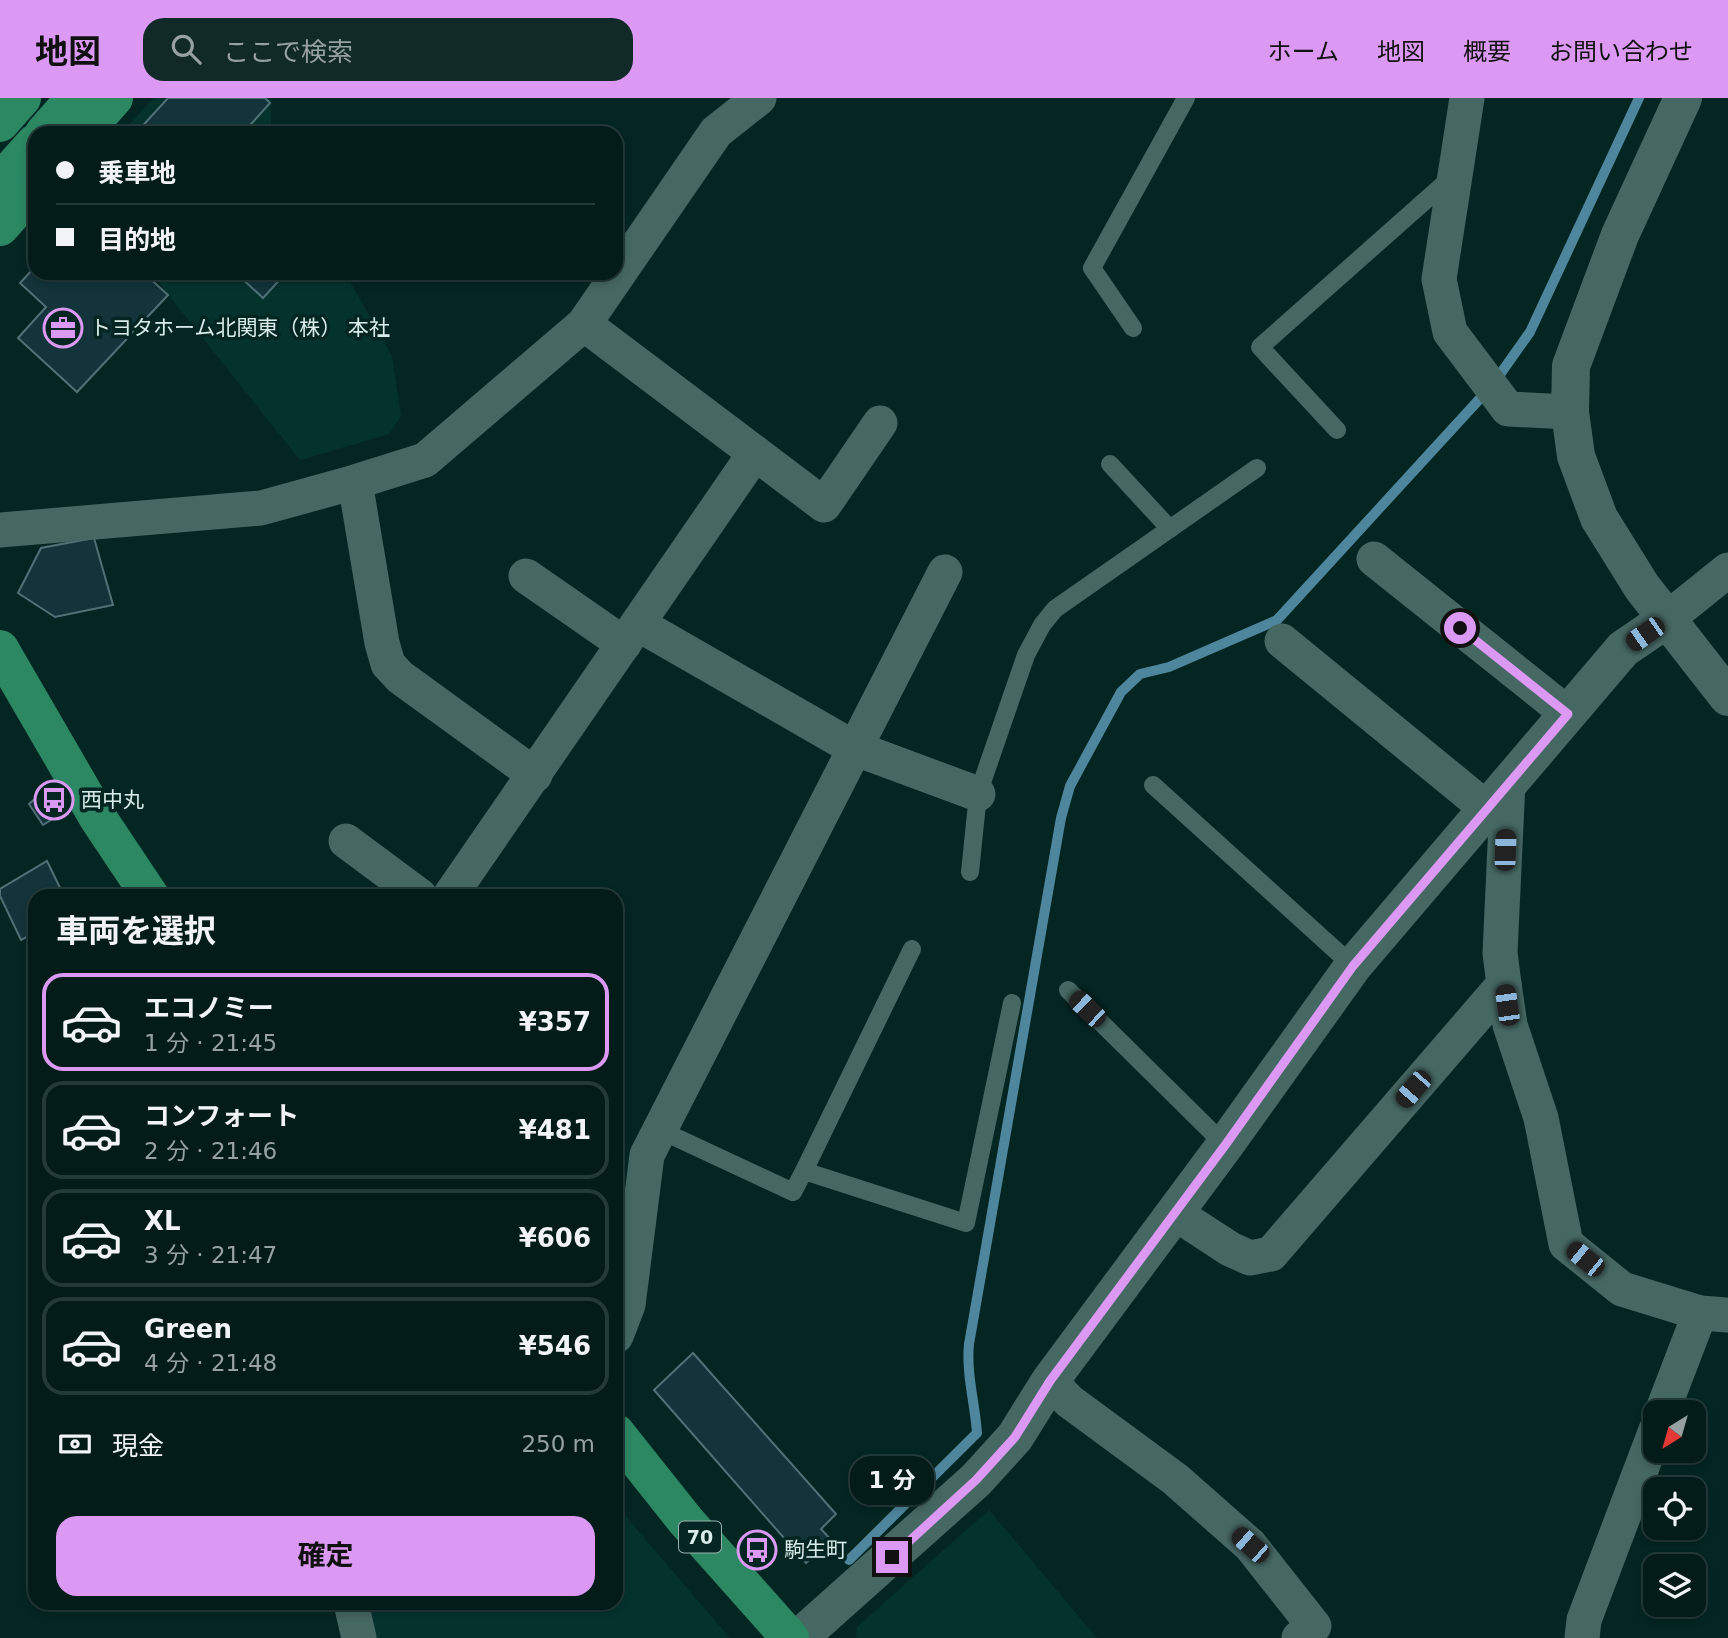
<!DOCTYPE html>
<html lang="ja">
<head>
<meta charset="utf-8">
<style>
  :root { --surface:#031c1a; --page:#112927; --text:#f1f3f6; --muted:#97a1a2; --line:#243a39; --accent:#dc99f4 }
  body { margin:0; font-family:"DejaVu Sans","Noto Sans JP",sans-serif; background:var(--page); color:var(--text); height:100vh; display:flex; flex-direction:column; font-size:26px; white-space:nowrap }
  * { box-sizing:border-box; margin:0 }
  p { font-size:23px; color:var(--muted) }
  .icon { flex:none; width:38px; height:38px; fill:none; stroke:currentColor; stroke-width:2; stroke-linecap:round; stroke-linejoin:round }
  .map { position:relative; flex:1; overflow:hidden }
  .drawer { position:absolute; left:28px; top:791px; width:595px; height:721px; display:flex; flex-direction:column; background:var(--surface); border-radius:21px; box-shadow:0 4px 10px #0003,0 0 0 2px var(--line) }
  .drawer>* { flex:none }
  .top-card { position:absolute; left:28px; top:28px; width:595px; height:154px; border-radius:21px; box-shadow:0 4px 10px #0003,0 0 0 2px var(--line); display:grid; align-content:center; height:154px; padding:0 28px; background:var(--surface) }
  .needle { width:46px; rotate:217deg }
  .buttons { position:absolute; left:1643px; top:1302px; display:grid; gap:14px }
  .buttons a { display:grid; place-items:center; width:63px; height:63px; border-radius:14px; background:var(--surface); box-shadow:0 4px 10px #0003,0 0 0 2px var(--line); font-size:35px }
  .end { position:absolute; width:32px; height:32px; margin:-16px; border:9px solid #dc99f4; background:#111; box-shadow:0 0 0 4px #111 }
  .from { border-radius:50% }
  .bubble { position:absolute; height:49px; border-radius:21px; background:var(--surface); box-shadow:0 4px 10px #0003,0 0 0 2px var(--line); font-size:23px; font-weight:700; line-height:49px; text-align:center }
  .car { position:absolute; width:21px; height:42px; margin:-21px -10px; border-radius:9px; box-shadow:0 0 5px 2px #0007; background:linear-gradient(#222 24%,#8ab4d8 0 40%,#222 0 76%,#8ab4d8 0 86%,#222 0) }
  .top-card b { display:flex; align-items:center; gap:24px; height:66px; font-size:26px }
  .top-card b+b { border-top:2px solid var(--line) }
  .top-card i { width:18px; height:18px; background:var(--text) }
  ul { padding:0; list-style:none }
  li { display:flex; align-items:center; gap:21px; height:98px; margin:0 14px 10px; padding:0 14px; border:4px solid var(--line); border-radius:21px }
  li div { flex:1 }
  li b { display:block; font-size:26px }
  li em { font-style:normal; font-weight:700 }
  li.selected { border-color:var(--accent) }
  li>.icon { width:63px; height:63px; stroke-width:1.5 }
  h2 { padding:0 28px; font-size:32px; line-height:84px }
  .pay { display:flex; align-items:center; gap:18px; height:77px; padding:0 28px; font-size:26px }
  .pay p { margin-inline-start:auto }
  .primary-button { display:flex; gap:14px; margin-top:auto; padding:14px 28px }
  .primary-button a { flex:1; height:80px; border-radius:21px; background:var(--accent); color:#111; font-size:28px; font-weight:700; line-height:80px; text-align:center }
  header { display:flex; align-items:center; gap:42px; box-sizing:border-box; height:98px; padding:0 35px; background:var(--accent); color:#111 }
  header strong { font-size:33px }
  nav { display:flex; gap:38px; margin-inline-start:auto; font-size:24px }
  .search { width:490px; height:63px; background:var(--page); display:flex; align-items:center; gap:18px; box-sizing:border-box; padding:0 24px; border-radius:21px; color:var(--muted); font-size:26px }
  .map>svg:first-child { display:block }
  .built { fill:#04332e }
  .lines { fill:none; stroke-linecap:round; stroke-linejoin:round }
  .stream { stroke:#4e869e; stroke-width:10 }
  .building { fill:#13343a; stroke:#507177; stroke-width:2 }
  .service { stroke:#466863; stroke-width:18 }
  .minor { stroke:#466863; stroke-width:35 }
  .tertiary { stroke:#466863; stroke-width:38 }
  .primary { stroke:#2c8763; stroke-width:38 }
  .route { stroke:#dc99f4; stroke-width:9 }
  .labels { text-anchor:middle; stroke-width:7; stroke-linejoin:round; paint-order:stroke }
  .shield { fill:#042622; stroke:#9ab1ad; stroke-width:2 }
  .shield-label { font-size:19px; font-weight:bold; fill:#daece9 }
  .poi-label { font-size:21px; fill:#daece9; stroke:#042622; text-anchor:start }
</style>
</head>
<body>
<header>
<strong>地図</strong>
<div class="search"><svg class="icon" aria-label="search" viewBox="0 0 24 24"><circle cx="10" cy="10" r="6"/><path d="M15 15l6 6"/></svg>ここで検索</div>
<nav><a>ホーム</a><a>地図</a><a>概要</a><a>お問い合わせ</a></nav>
</header>
<div class="map">
<svg width="1728" height="1540" viewBox="0 0 1728 1540">
  <rect width="100%" height="100%" fill="#042622"/>
  <g class="built">
    <path d="M154,0H271V35H121Z"/>
    <path d="M151,175H345L392,258L401,318L389,336L300,362Z"/>
    <path d="M616,1407L730,1540H376L367,1505H616Z"/>
    <path d="M989,1412L1097,1540H856L857,1529Z"/>
  </g>
  <g class="lines">
    <g class="stream">
      <path d="M1496,282L1530,234L1639,0"/>
      <path d="M849,1462L977,1335C975,1305 966,1276 969,1246L1061,720L1070,688L1121,594L1140,576L1169,569L1277,522L1486,294"/>
    </g>
  </g>
  <g class="building">
    <path d="M168,0H265L270,5L243,35H136Z"/>
    <path d="M35,169V175H78L81,178L83,175H144L168,197L77,294L18,240L46,209L20,185Z"/>
    <path d="M236,175H286L263,200Z"/>
    <path d="M94,440L113,507L55,519L18,495L41,450Z"/>
    <path d="M37,699L51,722L43,727L29,706Z"/>
    <path d="M47,763L64,798H35V835L21,842L0,798V791Z"/>
    <path d="M693,1255L836,1416L821,1431L831,1442L806,1465L654,1292Z"/>
  </g>
  <g class="lines">
    <g class="service">
      <path d="M1133,230L1092,170L1186,0"/>
      <path d="M1337,332L1260,249L1453,78"/>
      <path d="M1110,366L1170,431"/>
      <path d="M1153,687L1353,868"/>
      <path d="M970,774L978,696L1026,557L1042,527L1055,511L1257,370"/>
      <path d="M1068,892L1225,1047"/>
      <path d="M660,1032L793,1094L804,1073L966,1125L1012,905"/>
      <path d="M804,1073L912,851"/>
    </g>
    <g class="minor">
      <path d="M1467,0L1439,181L1450,234L1508,311L1570,314"/>
      <path d="M584,226L824,407L880,325"/>
      <path d="M355,384L382,545L388,566L400,579L535,677"/>
      <path d="M0,432L261,410L355,384L425,362L584,226L716,34L759,0"/>
      <path d="M1374,461L1568,616"/>
      <path d="M526,478L624,546"/>
      <path d="M1667,521L1728,472"/>
      <path d="M638,526L854,650L978,696"/>
      <path d="M1282,543L1486,710"/>
      <path d="M1508,684L1500,855L1504,886L1510,927L1541,1020L1566,1146L1622,1191L1700,1215L1728,1217"/>
      <path d="M346,743L420,798"/>
      <path d="M450,798L755,355"/>
      <path d="M1175,1115L1230,1151L1250,1160L1271,1156L1504,886"/>
      <path d="M616,1238L628,1207L647,1057L945,474"/>
      <path d="M1050,1283L1069,1303L1175,1381L1250,1447L1314,1528L1299,1540"/>
      <path d="M1662,1314L1700,1215"/>
      <path d="M351,1505L359,1540"/>
      <path d="M1582,1540L1584,1522L1656,1332"/>
    </g>
    <g class="tertiary">
      <path d="M1683,0L1620,137L1571,268L1570,314L1576,358L1599,420L1642,489L1728,599"/>
      <path d="M799,1540L976,1382L1015,1339L1050,1283L1225,1047L1353,868L1623,551L1667,521"/>
    </g>
    <g class="primary">
      <path d="M0,25L22,0"/>
      <path d="M44,35L75,0"/>
      <path d="M83,35L114,0"/>
      <path d="M0,84L35,45"/>
      <path d="M0,129L35,90"/>
      <path d="M0,551L98,720L150,798"/>
      <path d="M616,1335L686,1423L790,1540"/>
    </g>
  </g>
  <g class="lines">
    <path class="route" d="M892,1459L976,1382L1015,1339L1050,1283L1226,1046L1353,868L1568,616L1460,530"/>
  </g>
  <defs>
    <symbol id="office-ring" viewBox="-11 -11 22 22"><circle r="9.5" fill="#042622" stroke="#dc99f4" stroke-width="1.5"/><path d="M-6-3h4V-5.5h4V-3h4V5H-6ZM-1-4.5V-3h2v-1.5ZM-6 0V1H6V0Z" fill="#dc99f4"/></symbol>
    <symbol id="bus-ring" viewBox="-11 -11 22 22"><circle r="9.5" fill="#042622" stroke="#dc99f4" stroke-width="1.5"/><path d="M-5-6H5V4H4V6H2V4H-2V6H-4V4H-5ZM-3.5-4V0h7V-4ZM-3.5 1.2v1.5H-2V1.2ZM2 1.2v1.5H3.5V1.2Z" fill="#dc99f4"/></symbol>
  </defs>
  <g fill-rule="evenodd">
    <use href="#office-ring" x="41" y="208" width="44" height="44"/>
    <use href="#bus-ring" x="32" y="680" width="44" height="44"/>
    <use href="#bus-ring" x="735" y="1430" width="44" height="44"/>
  </g>
  <g class="labels">
    <rect class="shield" x="679" y="1423.5" width="42" height="31" rx="5"/>
    <g class="shield-label">
      <text x="700" y="1446">70</text>
    </g>
    <g class="poi-label">
      <text x="90" y="237">トヨタホーム北関東（株） 本社</text>
      <text x="81" y="709">西中丸</text>
      <text x="784" y="1459">駒生町</text>
    </g>
  </g>
</svg>
<div class="buttons">
<a><svg class="needle" viewBox="-14 -14 28 28"><path d="M0-13l5 13h-10z" fill="#e53935"/><path d="M0 13l5-13h-10z" fill="#97a1a2"/></svg></a>
<a><svg class="icon" aria-label="locate" viewBox="0 0 24 24"><circle cx="12" cy="12" r="6"/><path d="M12 2v4M12 18v4M2 12h4M18 12h4"/></svg></a>
<a><svg class="icon" aria-label="layers" viewBox="0 0 24 24"><path d="M12 4l9 5-9 5-9-5zM3 14l9 5 9-5"/></svg></a>
</div>
<i class="end from" style="left:1460px;top:530px"></i>
<i class="end" style="left:892px;top:1459px"></i>
<div class="bubble" style="left:850px;top:1358px;width:84px">1 分</div>
<i class="car" style="left:1645px;top:536px;rotate:235deg"></i>
<i class="car" style="left:1505px;top:752px;rotate:2deg"></i>
<i class="car" style="left:1507px;top:907px;rotate:352deg"></i>
<i class="car" style="left:1087px;top:911px;rotate:314deg"></i>
<i class="car" style="left:1413px;top:991px;rotate:221deg"></i>
<i class="car" style="left:1585px;top:1161px;rotate:309deg"></i>
<i class="car" style="left:1250px;top:1447px;rotate:311deg"></i>
<div class="top-card">
<b><i class="from"></i>乗車地</b>
<b><i></i>目的地</b>
</div>
<section class="drawer">
<h2>車両を選択</h2>
<ul>
<li class="selected"><svg class="icon" aria-label="car" viewBox="0 0 24 24"><path d="M5 17H2v-5l4-1 3-4h7l3 4 3 1v5h-3M9 17h6M6 11h13"/><circle cx="7" cy="17" r="2"/><circle cx="17" cy="17" r="2"/></svg><div><b>エコノミー</b><p>1 分 · 21:45</p></div><em>¥357</em></li>
<li><svg class="icon" aria-label="car" viewBox="0 0 24 24"><path d="M5 17H2v-5l4-1 3-4h7l3 4 3 1v5h-3M9 17h6M6 11h13"/><circle cx="7" cy="17" r="2"/><circle cx="17" cy="17" r="2"/></svg><div><b>コンフォート</b><p>2 分 · 21:46</p></div><em>¥481</em></li>
<li><svg class="icon" aria-label="car" viewBox="0 0 24 24"><path d="M5 17H2v-5l4-1 3-4h7l3 4 3 1v5h-3M9 17h6M6 11h13"/><circle cx="7" cy="17" r="2"/><circle cx="17" cy="17" r="2"/></svg><div><b>XL</b><p>3 分 · 21:47</p></div><em>¥606</em></li>
<li><svg class="icon" aria-label="car" viewBox="0 0 24 24"><path d="M5 17H2v-5l4-1 3-4h7l3 4 3 1v5h-3M9 17h6M6 11h13"/><circle cx="7" cy="17" r="2"/><circle cx="17" cy="17" r="2"/></svg><div><b>Green</b><p>4 分 · 21:48</p></div><em>¥546</em></li>
</ul>
<div class="pay"><svg class="icon" aria-label="cash" viewBox="0 0 24 24"><path d="M3 7h18v10H3z"/><circle cx="12" cy="12" r="2"/></svg>現金<p>250 m</p></div>
<div class="primary-button"><a>確定</a></div>
</section>
</div>
</body>
</html>
